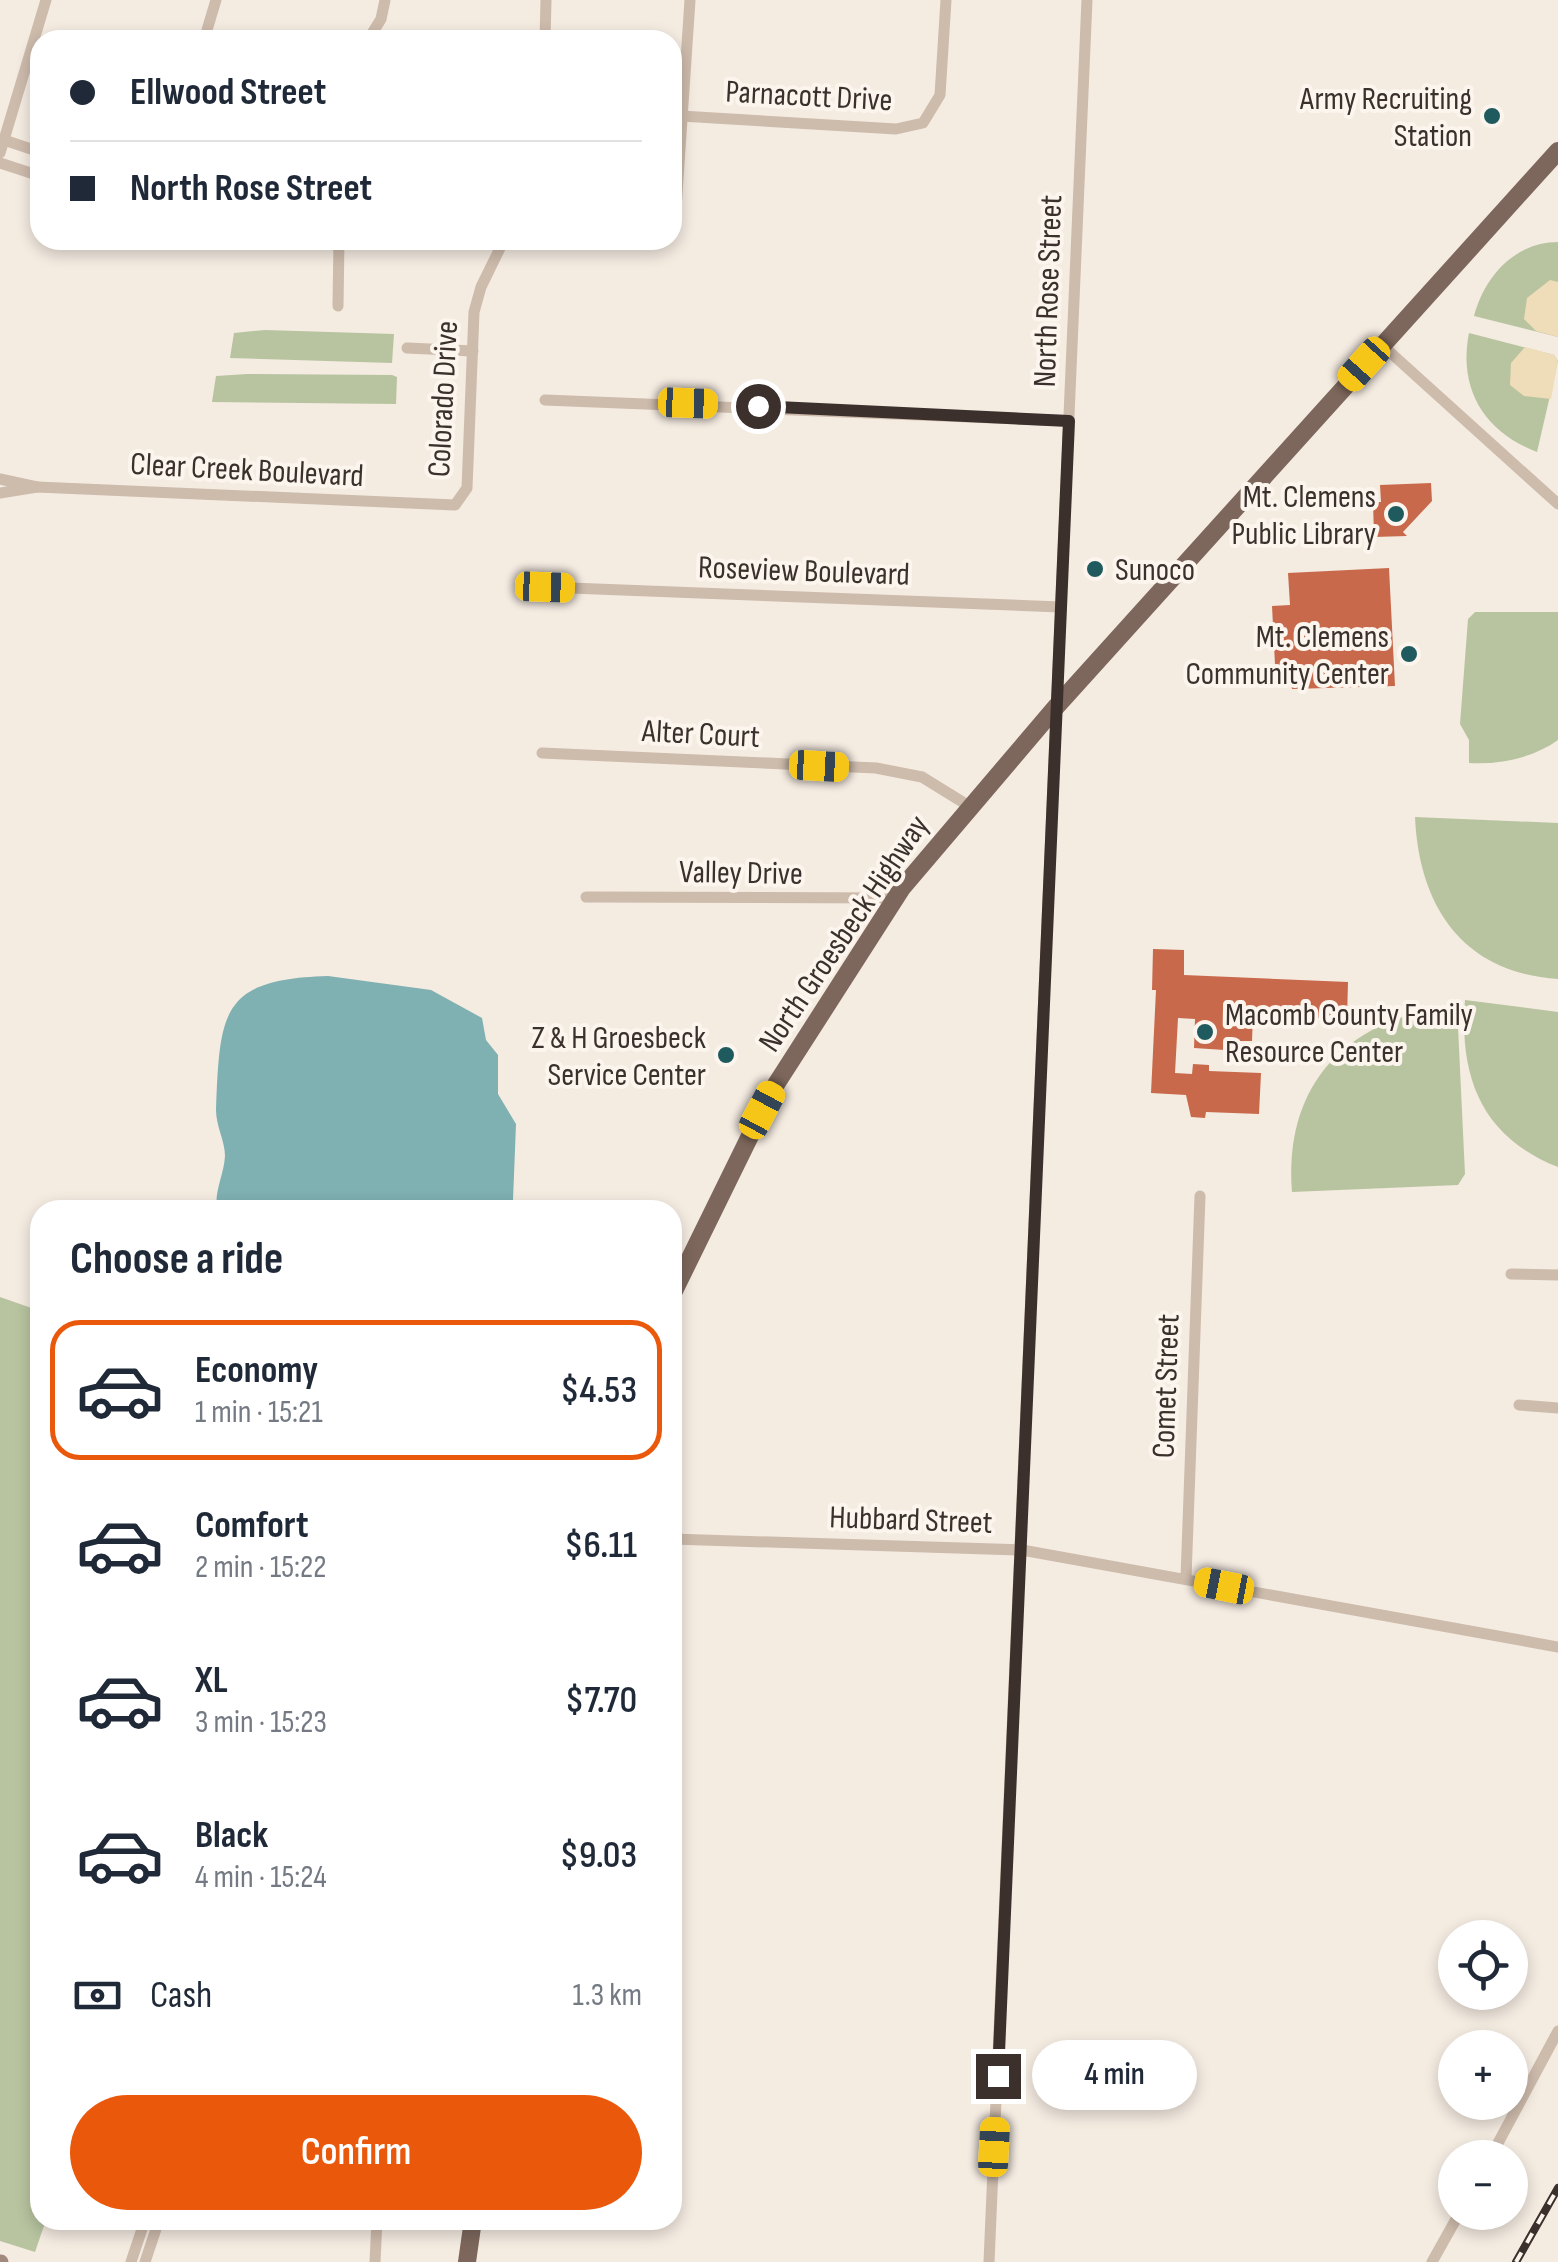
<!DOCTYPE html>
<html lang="en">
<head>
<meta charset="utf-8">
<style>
  :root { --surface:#fff; --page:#f2f2f3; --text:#1f2937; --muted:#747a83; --line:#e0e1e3; --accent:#ea580c }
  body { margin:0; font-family:"Sofia Sans Condensed",sans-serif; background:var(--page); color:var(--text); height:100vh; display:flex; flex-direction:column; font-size:38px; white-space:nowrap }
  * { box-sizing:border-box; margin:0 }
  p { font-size:32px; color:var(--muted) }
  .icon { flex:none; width:55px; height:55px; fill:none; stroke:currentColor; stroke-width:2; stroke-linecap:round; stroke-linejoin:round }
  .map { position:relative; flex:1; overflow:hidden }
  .sheet { position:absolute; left:30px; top:1200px; width:652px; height:1030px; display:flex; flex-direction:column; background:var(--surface); border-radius:30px; box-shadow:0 5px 15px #0003 }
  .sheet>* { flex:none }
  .hud { position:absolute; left:30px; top:30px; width:652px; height:220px; border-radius:30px; box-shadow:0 5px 15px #0003; display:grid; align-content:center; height:220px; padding:0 40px; background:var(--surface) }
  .fabs { position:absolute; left:1438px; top:1920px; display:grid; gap:20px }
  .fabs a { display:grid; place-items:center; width:90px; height:90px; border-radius:50%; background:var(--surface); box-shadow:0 5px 15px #0003; font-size:50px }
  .end { position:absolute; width:45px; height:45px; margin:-22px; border:12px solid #3b302b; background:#fff; box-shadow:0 0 0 5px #fff }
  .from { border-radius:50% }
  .bubble { position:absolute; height:70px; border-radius:35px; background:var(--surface); box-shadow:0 5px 15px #0003; font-size:32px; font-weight:600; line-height:70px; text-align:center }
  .car { position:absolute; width:30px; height:60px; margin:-30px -15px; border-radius:12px; box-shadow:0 0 8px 2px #0007; background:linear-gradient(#f5c518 24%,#345 0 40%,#f5c518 0 76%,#345 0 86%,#f5c518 0) }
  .hud b { display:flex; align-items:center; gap:35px; height:95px; font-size:38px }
  .hud b+b { border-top:2px solid var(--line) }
  .hud i { width:25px; height:25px; background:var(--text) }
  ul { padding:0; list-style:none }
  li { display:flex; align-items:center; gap:30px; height:140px; margin:0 20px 15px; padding:0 20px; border:5px solid transparent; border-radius:30px }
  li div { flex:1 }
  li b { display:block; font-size:38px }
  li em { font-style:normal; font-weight:600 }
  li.current { border-color:var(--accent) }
  li>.icon { width:90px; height:90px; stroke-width:1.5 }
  h2 { padding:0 40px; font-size:45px; line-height:120px }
  .pay { display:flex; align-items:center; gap:25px; height:110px; padding:0 40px; font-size:38px }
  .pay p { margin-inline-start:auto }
  .cta { display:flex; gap:20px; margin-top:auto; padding:20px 40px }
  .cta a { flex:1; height:115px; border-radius:60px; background:var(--accent); color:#fff; font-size:40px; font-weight:600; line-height:115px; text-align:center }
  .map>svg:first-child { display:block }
  .green { fill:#b8c4a0 }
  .sand { fill:#efdcb8 }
  .water { fill:#7fb0b2 }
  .building { fill:#c8694b }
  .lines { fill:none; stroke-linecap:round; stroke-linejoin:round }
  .street { stroke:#cdbbac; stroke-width:11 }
  .secondary { stroke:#a18a7d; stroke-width:15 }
  .primary { stroke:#7d675c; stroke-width:18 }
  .rail-casing { stroke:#3b302b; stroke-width:8 }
  .rail { stroke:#fbf5ee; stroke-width:4; stroke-dasharray:11; stroke-linecap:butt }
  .route { stroke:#3b302b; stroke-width:12 }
  .poi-dot { fill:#1f5a5e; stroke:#fbf5ee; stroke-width:4 }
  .labels { text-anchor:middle; stroke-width:8; stroke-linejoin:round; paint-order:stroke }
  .street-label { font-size:32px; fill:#3b302b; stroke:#fbf5ee }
  .poi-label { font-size:32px; fill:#3b302b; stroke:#fbf5ee; text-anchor:end }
</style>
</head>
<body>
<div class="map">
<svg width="1558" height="2262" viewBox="0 0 1558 2262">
  <rect width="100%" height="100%" fill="#f4ebe1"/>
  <g class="green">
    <path d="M1558,242V337L1474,316C1484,277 1515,242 1558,242Z"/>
    <path d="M265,330L394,334L392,363L230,358L234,333Z"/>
    <path d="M1469,333L1554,355L1558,361L1537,452C1484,432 1458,389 1469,333Z"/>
    <path d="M247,374L392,375L397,377L396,404L212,402L216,376Z"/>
    <path d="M1475,612H1558V740C1533,758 1499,765 1469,763V740L1460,724L1468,619Z"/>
    <path d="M1415,817L1558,823V979C1463,973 1419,907 1415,817Z"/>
    <path d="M1465,1000L1558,1012V1167C1482,1137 1459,1078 1465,1000Z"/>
    <path d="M1457,1006L1465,1174L1458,1185L1292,1192C1283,1081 1351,1016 1457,1006Z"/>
    <path d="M0,1297L40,1311V2220H46L35,2252L0,2241Z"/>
  </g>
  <g class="sand">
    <path d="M1550,280L1558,282V337L1536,331L1524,319L1527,298Z"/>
    <path d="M1525,347L1554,355L1558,361L1551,399L1524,396L1510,385L1511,363Z"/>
  </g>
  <path class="water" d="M328,976L431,990L482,1018L486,1040L498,1055V1094L516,1124L513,1200L529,1210H217C214,1191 224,1175 225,1156C225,1141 216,1126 216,1110C220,1013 220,979 328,976Z"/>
  <g class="building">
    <path d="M1431,483L1432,501L1403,532L1407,536L1374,537L1373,502H1381L1380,485Z"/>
    <path d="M1389,568L1395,686L1292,689L1291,683L1276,684L1272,606L1290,605L1288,573Z"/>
    <path d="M1153,949L1184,950V975L1348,982L1347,1019L1253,1015L1252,1041H1240V1051L1194,1048L1195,1019L1178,1018L1175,1073L1192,1074L1193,1064L1209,1065V1071L1261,1073L1259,1114L1206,1112L1205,1118L1191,1117L1186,1095L1151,1093L1156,990H1152Z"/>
  </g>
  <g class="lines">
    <g class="street">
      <path d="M204,40L216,0"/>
      <path d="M368,40L381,19L385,0"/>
      <path d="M545,40L546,0"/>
      <path d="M681,116L896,129L923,123L940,95L946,0"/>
      <path d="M4,140L40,152"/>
      <path d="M0,153L46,0"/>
      <path d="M0,163L40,176"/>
      <path d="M676,209L690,0"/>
      <path d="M338,306L339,240"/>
      <path d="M1382,345L1558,504"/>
      <path d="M407,348L473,351"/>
      <path d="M545,400L1069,421"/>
      <path d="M0,479L37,487L0,493"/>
      <path d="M37,487L455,505L467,488L474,312L481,287L504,240"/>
      <path d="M545,587L1060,607"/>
      <path d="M542,753L876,768L922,777L969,806"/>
      <path d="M586,897L894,898"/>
      <path d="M1511,1274L1558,1275"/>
      <path d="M1519,1405L1558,1408"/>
      <path d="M672,1539L1022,1550L1558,1647"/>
      <path d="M1186,1578L1200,1196"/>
      <path d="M1490,2158L1558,2031"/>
      <path d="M131,2262L145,2220"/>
      <path d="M145,2262L159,2220"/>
      <path d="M375,2262L377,2220"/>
      <path d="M989,2262L1087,0"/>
      <path d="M1432,2262L1460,2212"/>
    </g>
    <path class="secondary" d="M0,2262H1"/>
    <g class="primary">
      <path d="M672,1295L773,1089L902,888L1055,708L1558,151"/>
      <path d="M467,2262L473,2220"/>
    </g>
    <defs>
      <path id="rail" d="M1516,2262L1558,2188"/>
    </defs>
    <use href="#rail" class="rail-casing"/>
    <use href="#rail" class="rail"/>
  </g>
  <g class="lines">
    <path class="route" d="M758,406L1069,421L998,2076"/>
  </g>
  <g class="poi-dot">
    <circle cx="1492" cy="116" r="10"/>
    <circle cx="1396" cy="514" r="10"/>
    <circle cx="1095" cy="569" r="10"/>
    <circle cx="1409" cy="654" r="10"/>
    <circle cx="1205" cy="1032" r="10"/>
    <circle cx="726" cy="1055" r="10"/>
  </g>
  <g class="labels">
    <g class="street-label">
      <text transform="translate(809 95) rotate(3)" y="11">Parnacott Drive</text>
      <text transform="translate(1047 291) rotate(-88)" y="11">North Rose Street</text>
      <text transform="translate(442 399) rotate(-87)" y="11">Colorado Drive</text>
      <text transform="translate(247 469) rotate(3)" y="11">Clear Creek Boulevard</text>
      <text transform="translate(804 570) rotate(2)" y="11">Roseview Boulevard</text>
      <text transform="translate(701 733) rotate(3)" y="11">Alter Court</text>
      <text transform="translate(741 872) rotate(1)" y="11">Valley Drive</text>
      <text transform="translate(843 933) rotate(-56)" y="11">North Groesbeck Highway</text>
      <text transform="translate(1165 1386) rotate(-88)" y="11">Comet Street</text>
      <text transform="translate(911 1519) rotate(2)" y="11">Hubbard Street</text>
    </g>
    <g class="poi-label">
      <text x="1472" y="109">Army Recruiting<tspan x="1472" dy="37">Station</tspan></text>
      <text x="1376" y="507">Mt. Clemens<tspan x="1376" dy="37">Public Library</tspan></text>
      <text x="1115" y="580" text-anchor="start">Sunoco</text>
      <text x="1389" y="647">Mt. Clemens<tspan x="1389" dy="37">Community Center</tspan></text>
      <text x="1225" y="1025" text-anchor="start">Macomb County Family<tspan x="1225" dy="37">Resource Center</tspan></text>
      <text x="706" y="1048">Z &amp; H Groesbeck<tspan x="706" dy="37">Service Center</tspan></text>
    </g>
  </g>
</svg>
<div class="fabs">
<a><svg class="icon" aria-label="locate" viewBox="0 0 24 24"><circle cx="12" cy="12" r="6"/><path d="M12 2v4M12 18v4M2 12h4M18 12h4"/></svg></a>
<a>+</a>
<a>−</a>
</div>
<i class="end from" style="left:758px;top:406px"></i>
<i class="end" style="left:998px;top:2076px"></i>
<div class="bubble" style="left:1032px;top:2040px;width:165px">4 min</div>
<i class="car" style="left:1364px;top:364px;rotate:222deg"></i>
<i class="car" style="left:688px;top:403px;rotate:92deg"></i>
<i class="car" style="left:545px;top:587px;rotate:92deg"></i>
<i class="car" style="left:819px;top:766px;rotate:93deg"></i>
<i class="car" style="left:762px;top:1110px;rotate:28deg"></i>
<i class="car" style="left:1224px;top:1586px;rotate:281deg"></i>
<i class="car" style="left:994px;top:2147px;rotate:3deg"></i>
<div class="hud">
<b><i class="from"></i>Ellwood Street</b>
<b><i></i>North Rose Street</b>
</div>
<section class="sheet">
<h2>Choose a ride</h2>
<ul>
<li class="current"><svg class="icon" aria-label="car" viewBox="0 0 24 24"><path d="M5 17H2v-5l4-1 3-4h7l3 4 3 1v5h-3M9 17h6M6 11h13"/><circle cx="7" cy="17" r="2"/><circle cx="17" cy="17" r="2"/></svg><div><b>Economy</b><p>1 min · 15:21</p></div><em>$4.53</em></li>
<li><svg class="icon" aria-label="car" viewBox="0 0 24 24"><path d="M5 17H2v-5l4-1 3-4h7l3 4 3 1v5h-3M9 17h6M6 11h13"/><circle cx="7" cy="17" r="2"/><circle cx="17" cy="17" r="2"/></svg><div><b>Comfort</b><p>2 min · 15:22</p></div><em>$6.11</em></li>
<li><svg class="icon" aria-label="car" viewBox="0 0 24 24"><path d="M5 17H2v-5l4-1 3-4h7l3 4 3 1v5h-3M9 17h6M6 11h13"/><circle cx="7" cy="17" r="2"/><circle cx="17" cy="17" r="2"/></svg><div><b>XL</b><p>3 min · 15:23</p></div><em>$7.70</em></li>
<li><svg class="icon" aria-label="car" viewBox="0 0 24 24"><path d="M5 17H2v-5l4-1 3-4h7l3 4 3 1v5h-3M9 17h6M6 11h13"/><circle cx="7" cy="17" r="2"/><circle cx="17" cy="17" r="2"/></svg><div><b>Black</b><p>4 min · 15:24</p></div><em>$9.03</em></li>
</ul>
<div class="pay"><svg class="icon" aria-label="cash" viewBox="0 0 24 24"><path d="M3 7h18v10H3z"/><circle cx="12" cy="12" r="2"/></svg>Cash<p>1.3 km</p></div>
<div class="cta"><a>Confirm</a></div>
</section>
</div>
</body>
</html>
